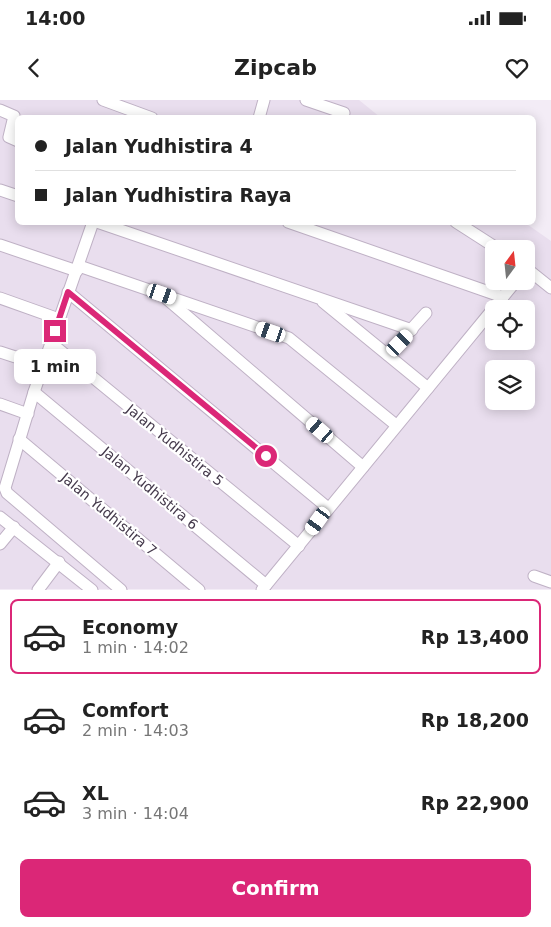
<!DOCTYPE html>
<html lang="en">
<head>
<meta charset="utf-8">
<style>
  :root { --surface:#fff; --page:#f6f6f6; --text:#222; --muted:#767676; --line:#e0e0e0; --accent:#db2777 }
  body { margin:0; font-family:"DejaVu Sans",sans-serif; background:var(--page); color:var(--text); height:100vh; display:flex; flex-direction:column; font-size:19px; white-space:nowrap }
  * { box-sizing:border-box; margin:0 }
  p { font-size:16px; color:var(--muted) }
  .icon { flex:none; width:28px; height:28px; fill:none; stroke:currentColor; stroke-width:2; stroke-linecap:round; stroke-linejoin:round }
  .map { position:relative; height:490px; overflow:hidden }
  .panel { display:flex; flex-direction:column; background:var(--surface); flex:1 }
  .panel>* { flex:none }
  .top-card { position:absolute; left:15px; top:15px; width:521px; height:110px; border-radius:8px; box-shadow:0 2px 12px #0003; display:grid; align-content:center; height:110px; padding:0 20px; background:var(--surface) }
  .needle { width:32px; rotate:15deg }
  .tools { position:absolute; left:485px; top:140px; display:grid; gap:10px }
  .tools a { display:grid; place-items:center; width:50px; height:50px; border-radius:8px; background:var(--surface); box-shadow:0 2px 12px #0003; font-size:25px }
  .end { position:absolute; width:22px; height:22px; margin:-11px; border:6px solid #db2777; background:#fff; box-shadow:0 0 0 2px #fff }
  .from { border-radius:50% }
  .bubble { position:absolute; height:35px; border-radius:8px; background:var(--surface); box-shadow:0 2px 12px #0003; font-size:16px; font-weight:800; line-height:35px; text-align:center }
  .car { position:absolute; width:15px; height:30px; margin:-15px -8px; border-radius:6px; box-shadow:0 0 4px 1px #0007; background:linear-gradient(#fff 24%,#345 0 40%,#fff 0 76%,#345 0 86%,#fff 0) }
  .top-card b { display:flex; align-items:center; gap:18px; height:48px; font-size:19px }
  .top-card b+b { border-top:1px solid var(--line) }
  .top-card i { width:12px; height:12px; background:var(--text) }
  ul { padding:9px 0 0; list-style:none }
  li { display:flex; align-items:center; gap:15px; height:75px; margin:0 10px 8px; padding:0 10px; border:2px solid transparent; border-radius:8px }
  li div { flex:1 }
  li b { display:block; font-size:19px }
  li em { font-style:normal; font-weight:800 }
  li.active { border-color:var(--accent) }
  li>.icon { width:45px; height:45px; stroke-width:1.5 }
  .action { display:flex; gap:10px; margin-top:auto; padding:10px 20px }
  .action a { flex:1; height:58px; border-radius:8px; background:var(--accent); color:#fff; font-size:20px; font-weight:800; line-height:58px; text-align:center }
  .status { display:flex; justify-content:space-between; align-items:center; height:35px; padding:0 25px; background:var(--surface); direction:ltr }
  .status svg { height:14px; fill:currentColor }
  header { display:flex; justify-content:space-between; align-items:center; height:65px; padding:0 20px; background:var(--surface); font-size:22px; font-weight:800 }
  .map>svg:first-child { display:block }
  .residential { fill:#e9deee; fill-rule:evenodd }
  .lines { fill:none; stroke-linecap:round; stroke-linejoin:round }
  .street-casing { stroke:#bfb1c5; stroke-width:13 }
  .street { stroke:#fff; stroke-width:11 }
  .route { stroke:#db2777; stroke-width:6 }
  .labels { text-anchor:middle; stroke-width:4.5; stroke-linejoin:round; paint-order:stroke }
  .street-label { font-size:14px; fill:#44394b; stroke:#fff }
</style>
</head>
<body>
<div class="status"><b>14:00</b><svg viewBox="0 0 49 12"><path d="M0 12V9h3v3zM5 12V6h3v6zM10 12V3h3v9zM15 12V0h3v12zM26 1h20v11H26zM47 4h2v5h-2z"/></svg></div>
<header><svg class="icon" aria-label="back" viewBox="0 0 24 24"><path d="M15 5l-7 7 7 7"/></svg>Zipcab<svg class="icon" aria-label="heart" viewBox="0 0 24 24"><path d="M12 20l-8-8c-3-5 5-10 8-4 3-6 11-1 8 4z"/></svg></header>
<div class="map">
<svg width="551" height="490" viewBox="0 0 551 490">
  <rect width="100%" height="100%" fill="#f3ecf6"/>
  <path class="residential" d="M0,0H359L380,17L18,18V122H524L551,141V489H0ZM494,149H526V181H494ZM494,209H526V241H494ZM494,269H526V301H494Z"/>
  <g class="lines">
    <defs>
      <g id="street">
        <path d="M103,0L152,18"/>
        <path d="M306,0L344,13"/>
        <path d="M0,10L14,16L9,37L18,41"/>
        <path d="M259,18L264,0"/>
        <path d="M0,90L18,96"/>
        <path d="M93,122L34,292L5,388L7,393L121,490"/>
        <path d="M97,122L412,230"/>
        <path d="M288,122L503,197"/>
        <path d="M456,122L498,149"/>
        <path d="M0,145L77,171"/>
        <path d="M79,166L289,238L396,325"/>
        <path d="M526,168L551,188"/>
        <path d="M68,192L328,408"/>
        <path d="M0,198L59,219"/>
        <path d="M167,199L363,367"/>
        <path d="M323,202L428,288"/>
        <path d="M51,243L299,446"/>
        <path d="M0,252L43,266"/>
        <path d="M388,255L426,213"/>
        <path d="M34,292L266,485"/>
        <path d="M0,304L28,314"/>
        <path d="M19,339L199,490"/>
        <path d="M0,417L92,490"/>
        <path d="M0,444L14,427"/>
        <path d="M534,476L551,482"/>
        <path d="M38,490L59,462"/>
        <path d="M262,490L516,181"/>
      </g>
    </defs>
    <use href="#street" class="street-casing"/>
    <use href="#street" class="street"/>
  </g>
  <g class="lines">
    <path class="route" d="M55,231L68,192L266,356"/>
  </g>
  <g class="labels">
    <g class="street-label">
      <text transform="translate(175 345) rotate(39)" y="5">Jalan Yudhistira 5</text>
      <text transform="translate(150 388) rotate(40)" y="5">Jalan Yudhistira 6</text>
      <text transform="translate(109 414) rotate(40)" y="5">Jalan Yudhistira 7</text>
    </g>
  </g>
</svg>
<div class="tools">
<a><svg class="needle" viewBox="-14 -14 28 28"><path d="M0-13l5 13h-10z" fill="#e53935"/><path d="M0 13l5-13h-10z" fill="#767676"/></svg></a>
<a><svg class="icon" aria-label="locate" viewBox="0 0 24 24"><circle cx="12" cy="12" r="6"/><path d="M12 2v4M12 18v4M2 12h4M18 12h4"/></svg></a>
<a><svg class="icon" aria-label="layers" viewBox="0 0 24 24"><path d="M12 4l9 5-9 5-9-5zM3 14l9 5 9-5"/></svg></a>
</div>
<i class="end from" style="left:266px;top:356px"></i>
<i class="end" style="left:55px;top:231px"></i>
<div class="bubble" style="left:14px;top:249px;width:82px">1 min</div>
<i class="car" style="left:162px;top:194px;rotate:109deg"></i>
<i class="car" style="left:271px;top:232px;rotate:289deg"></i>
<i class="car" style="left:400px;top:243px;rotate:44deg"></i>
<i class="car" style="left:320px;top:330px;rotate:311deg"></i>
<i class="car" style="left:318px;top:421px;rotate:216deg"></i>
<div class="top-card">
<b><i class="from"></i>Jalan Yudhistira 4</b>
<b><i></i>Jalan Yudhistira Raya</b>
</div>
</div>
<section class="panel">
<ul>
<li class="active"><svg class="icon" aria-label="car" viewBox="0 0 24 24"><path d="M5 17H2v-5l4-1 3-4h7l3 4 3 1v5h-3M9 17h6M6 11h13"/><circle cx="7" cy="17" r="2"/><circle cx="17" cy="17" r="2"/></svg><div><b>Economy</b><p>1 min · 14:02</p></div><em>Rp 13,400</em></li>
<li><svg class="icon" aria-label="car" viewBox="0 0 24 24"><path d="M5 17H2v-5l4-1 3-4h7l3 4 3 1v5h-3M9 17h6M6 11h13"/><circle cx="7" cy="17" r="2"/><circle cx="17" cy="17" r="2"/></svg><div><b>Comfort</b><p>2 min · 14:03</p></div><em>Rp 18,200</em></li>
<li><svg class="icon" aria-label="car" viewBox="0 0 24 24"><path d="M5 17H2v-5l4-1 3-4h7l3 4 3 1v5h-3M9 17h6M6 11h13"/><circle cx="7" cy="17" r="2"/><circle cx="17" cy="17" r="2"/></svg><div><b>XL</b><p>3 min · 14:04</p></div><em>Rp 22,900</em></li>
</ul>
<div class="action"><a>Confirm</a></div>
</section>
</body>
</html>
